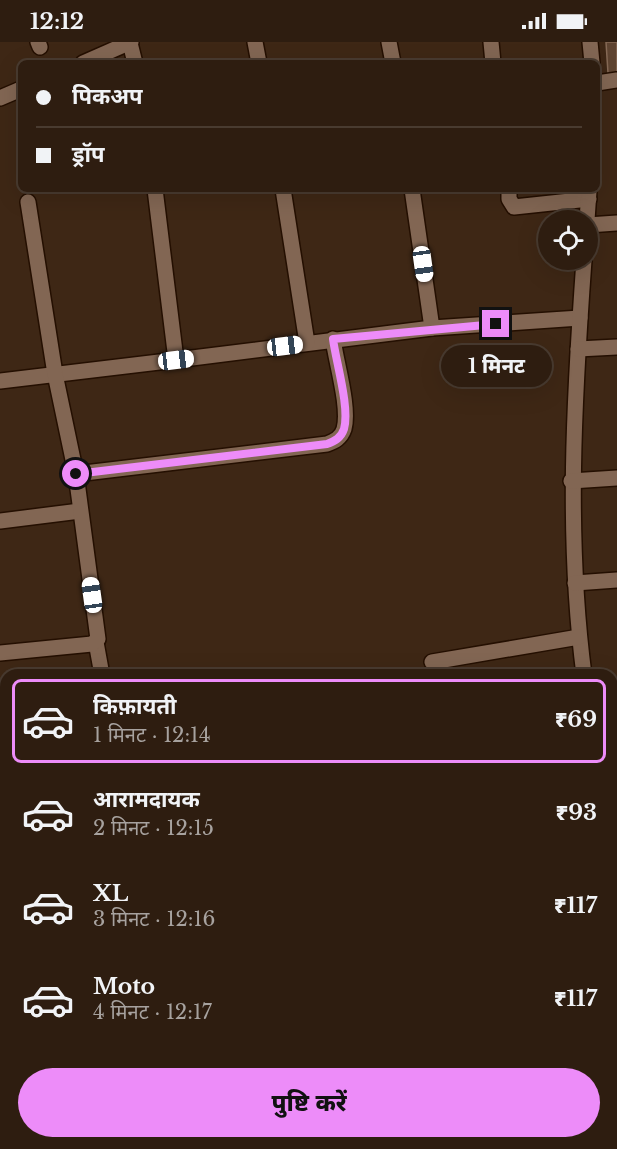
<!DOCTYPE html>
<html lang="hi">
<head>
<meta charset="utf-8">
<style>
  :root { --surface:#2e1d10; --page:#3a2a1e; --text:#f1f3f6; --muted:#a7a29f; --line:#493b30; --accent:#ed8cf9 }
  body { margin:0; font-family:"Libre Baskerville","Noto Sans Devanagari",serif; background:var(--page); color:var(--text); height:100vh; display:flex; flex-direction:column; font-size:22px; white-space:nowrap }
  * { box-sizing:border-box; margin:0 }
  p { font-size:20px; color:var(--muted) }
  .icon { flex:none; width:33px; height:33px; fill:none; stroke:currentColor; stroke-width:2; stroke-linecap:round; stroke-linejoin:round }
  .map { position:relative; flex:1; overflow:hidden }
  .panel { position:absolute; left:0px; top:627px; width:618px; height:480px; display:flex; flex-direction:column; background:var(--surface); border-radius:18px 18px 0 0; box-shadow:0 6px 24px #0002,0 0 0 2px var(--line) }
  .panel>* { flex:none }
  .hud { position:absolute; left:18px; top:18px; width:582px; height:132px; border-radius:9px; box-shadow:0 6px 24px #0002,0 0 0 2px var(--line); display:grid; align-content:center; height:132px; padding:0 18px; background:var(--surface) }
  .tools { position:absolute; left:538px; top:168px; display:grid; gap:12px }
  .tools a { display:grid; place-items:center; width:60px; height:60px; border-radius:50%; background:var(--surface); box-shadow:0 6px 24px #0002,0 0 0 2px var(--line); font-size:30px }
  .end { position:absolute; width:27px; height:27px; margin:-14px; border:8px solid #ed8cf9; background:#111; box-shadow:0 0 0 3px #111 }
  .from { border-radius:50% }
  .bubble { position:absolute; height:42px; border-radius:21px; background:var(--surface); box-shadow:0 6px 24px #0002,0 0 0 2px var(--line); font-size:20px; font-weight:800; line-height:42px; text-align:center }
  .car { position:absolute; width:18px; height:36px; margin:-18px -9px; border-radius:8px; box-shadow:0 0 4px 2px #0007; background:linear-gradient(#fff 24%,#345 0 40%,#fff 0 76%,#345 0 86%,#fff 0) }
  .hud b { display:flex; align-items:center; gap:21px; height:57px; font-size:22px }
  .hud b+b { border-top:2px solid var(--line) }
  .hud i { width:15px; height:15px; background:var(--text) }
  ul { padding:10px 0 0; list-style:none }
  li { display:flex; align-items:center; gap:18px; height:84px; margin:0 12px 9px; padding:0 6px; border:3px solid transparent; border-radius:9px }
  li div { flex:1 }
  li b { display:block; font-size:22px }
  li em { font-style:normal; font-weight:800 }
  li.active { border-color:var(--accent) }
  li>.icon { width:54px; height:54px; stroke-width:1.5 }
  .action { display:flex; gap:12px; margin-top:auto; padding:12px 18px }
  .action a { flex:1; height:69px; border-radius:36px; background:var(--accent); color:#111; font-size:24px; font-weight:800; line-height:69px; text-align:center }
  .status { display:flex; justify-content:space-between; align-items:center; height:42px; padding:0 30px; background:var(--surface); direction:ltr }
  .status svg { height:16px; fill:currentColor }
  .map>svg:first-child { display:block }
  .building { fill:#5e4431; stroke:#866a56; stroke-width:1.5 }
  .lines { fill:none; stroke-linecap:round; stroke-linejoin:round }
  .minor-casing { stroke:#240f01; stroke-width:18 }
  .minor { stroke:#826653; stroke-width:15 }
  .route { stroke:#ed8cf9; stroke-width:8 }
</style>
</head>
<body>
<div class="status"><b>12:12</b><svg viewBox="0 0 49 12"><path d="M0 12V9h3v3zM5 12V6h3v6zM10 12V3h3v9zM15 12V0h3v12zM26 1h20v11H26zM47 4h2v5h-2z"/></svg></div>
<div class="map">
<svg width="617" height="1107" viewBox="0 0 617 1107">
  <rect width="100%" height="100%" fill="#3e2715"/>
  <path class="building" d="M606,0H617V31H608Z"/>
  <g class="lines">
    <defs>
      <g id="minor">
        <path d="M38,0L40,5"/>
        <path d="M255,0L259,21"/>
        <path d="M389,0L393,21"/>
        <path d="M491,0L493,21"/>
        <path d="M590,0L592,21"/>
        <path d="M130,1L135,21"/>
        <path d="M83,21L131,0"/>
        <path d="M597,41L617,38"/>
        <path d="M0,56L21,47"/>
        <path d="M155,147L176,318L432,286L580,276"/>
        <path d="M283,147L307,301"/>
        <path d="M412,147L432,286"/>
        <path d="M509,147V157L514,165L589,157"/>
        <path d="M587,178L589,149"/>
        <path d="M588,183L617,181"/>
        <path d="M584,218C574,357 566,494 584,633"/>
        <path d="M578,307L617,305"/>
        <path d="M0,339L176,318"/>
        <path d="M76,432L327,402C335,399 341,396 344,387C350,366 336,320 333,297"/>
        <path d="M571,439L617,436"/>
        <path d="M0,479L80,469"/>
        <path d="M575,541L617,538"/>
        <path d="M96,600L102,633"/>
        <path d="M0,611L92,602L98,597L76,432L55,332L28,160"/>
        <path d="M432,620L579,595"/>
        <path d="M612,690L617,689"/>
        <path d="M0,724H6"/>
        <path d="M612,743L617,753"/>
        <path d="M612,781L617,779"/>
        <path d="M0,835H6"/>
        <path d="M612,923L617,919"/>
        <path d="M612,1027L617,1024"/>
        <path d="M397,1101L398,1107"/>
        <path d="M506,1107L507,1101"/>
      </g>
    </defs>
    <use href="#minor" class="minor-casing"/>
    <use href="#minor" class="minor"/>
  </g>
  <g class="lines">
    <path class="route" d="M76,432L327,402C335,399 341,396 344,387C350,366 336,320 333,297L496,282"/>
  </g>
</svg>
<div class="tools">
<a><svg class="icon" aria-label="locate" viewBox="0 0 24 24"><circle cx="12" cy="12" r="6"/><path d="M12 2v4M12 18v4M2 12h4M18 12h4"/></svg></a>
</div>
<i class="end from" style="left:76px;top:432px"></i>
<i class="end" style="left:496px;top:282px"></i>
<div class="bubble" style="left:441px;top:303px;width:111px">1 मिनट</div>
<i class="car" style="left:423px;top:222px;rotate:172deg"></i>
<i class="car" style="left:285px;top:304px;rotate:83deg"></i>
<i class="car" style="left:176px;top:318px;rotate:83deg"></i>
<i class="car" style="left:92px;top:553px;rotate:352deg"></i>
<div class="hud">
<b><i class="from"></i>पिकअप</b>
<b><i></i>ड्रॉप</b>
</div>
<section class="panel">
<ul>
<li class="active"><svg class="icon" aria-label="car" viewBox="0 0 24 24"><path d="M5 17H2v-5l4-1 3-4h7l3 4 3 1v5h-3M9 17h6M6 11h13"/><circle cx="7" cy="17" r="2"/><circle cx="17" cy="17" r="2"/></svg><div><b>किफ़ायती</b><p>1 मिनट · 12:14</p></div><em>₹69</em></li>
<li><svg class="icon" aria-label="car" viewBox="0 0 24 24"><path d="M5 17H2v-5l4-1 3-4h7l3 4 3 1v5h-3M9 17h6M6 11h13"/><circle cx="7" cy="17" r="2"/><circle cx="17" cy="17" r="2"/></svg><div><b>आरामदायक</b><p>2 मिनट · 12:15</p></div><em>₹93</em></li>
<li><svg class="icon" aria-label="car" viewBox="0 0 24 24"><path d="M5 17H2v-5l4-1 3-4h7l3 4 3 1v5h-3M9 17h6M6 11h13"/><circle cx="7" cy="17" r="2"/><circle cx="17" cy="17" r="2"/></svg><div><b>XL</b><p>3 मिनट · 12:16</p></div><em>₹117</em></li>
<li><svg class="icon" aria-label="car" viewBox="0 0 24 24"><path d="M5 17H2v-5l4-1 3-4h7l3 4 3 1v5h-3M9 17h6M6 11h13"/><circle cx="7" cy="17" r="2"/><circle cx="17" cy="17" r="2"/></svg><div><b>Moto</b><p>4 मिनट · 12:17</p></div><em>₹117</em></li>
</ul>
<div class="action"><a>पुष्टि करें</a></div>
</section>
</div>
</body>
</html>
